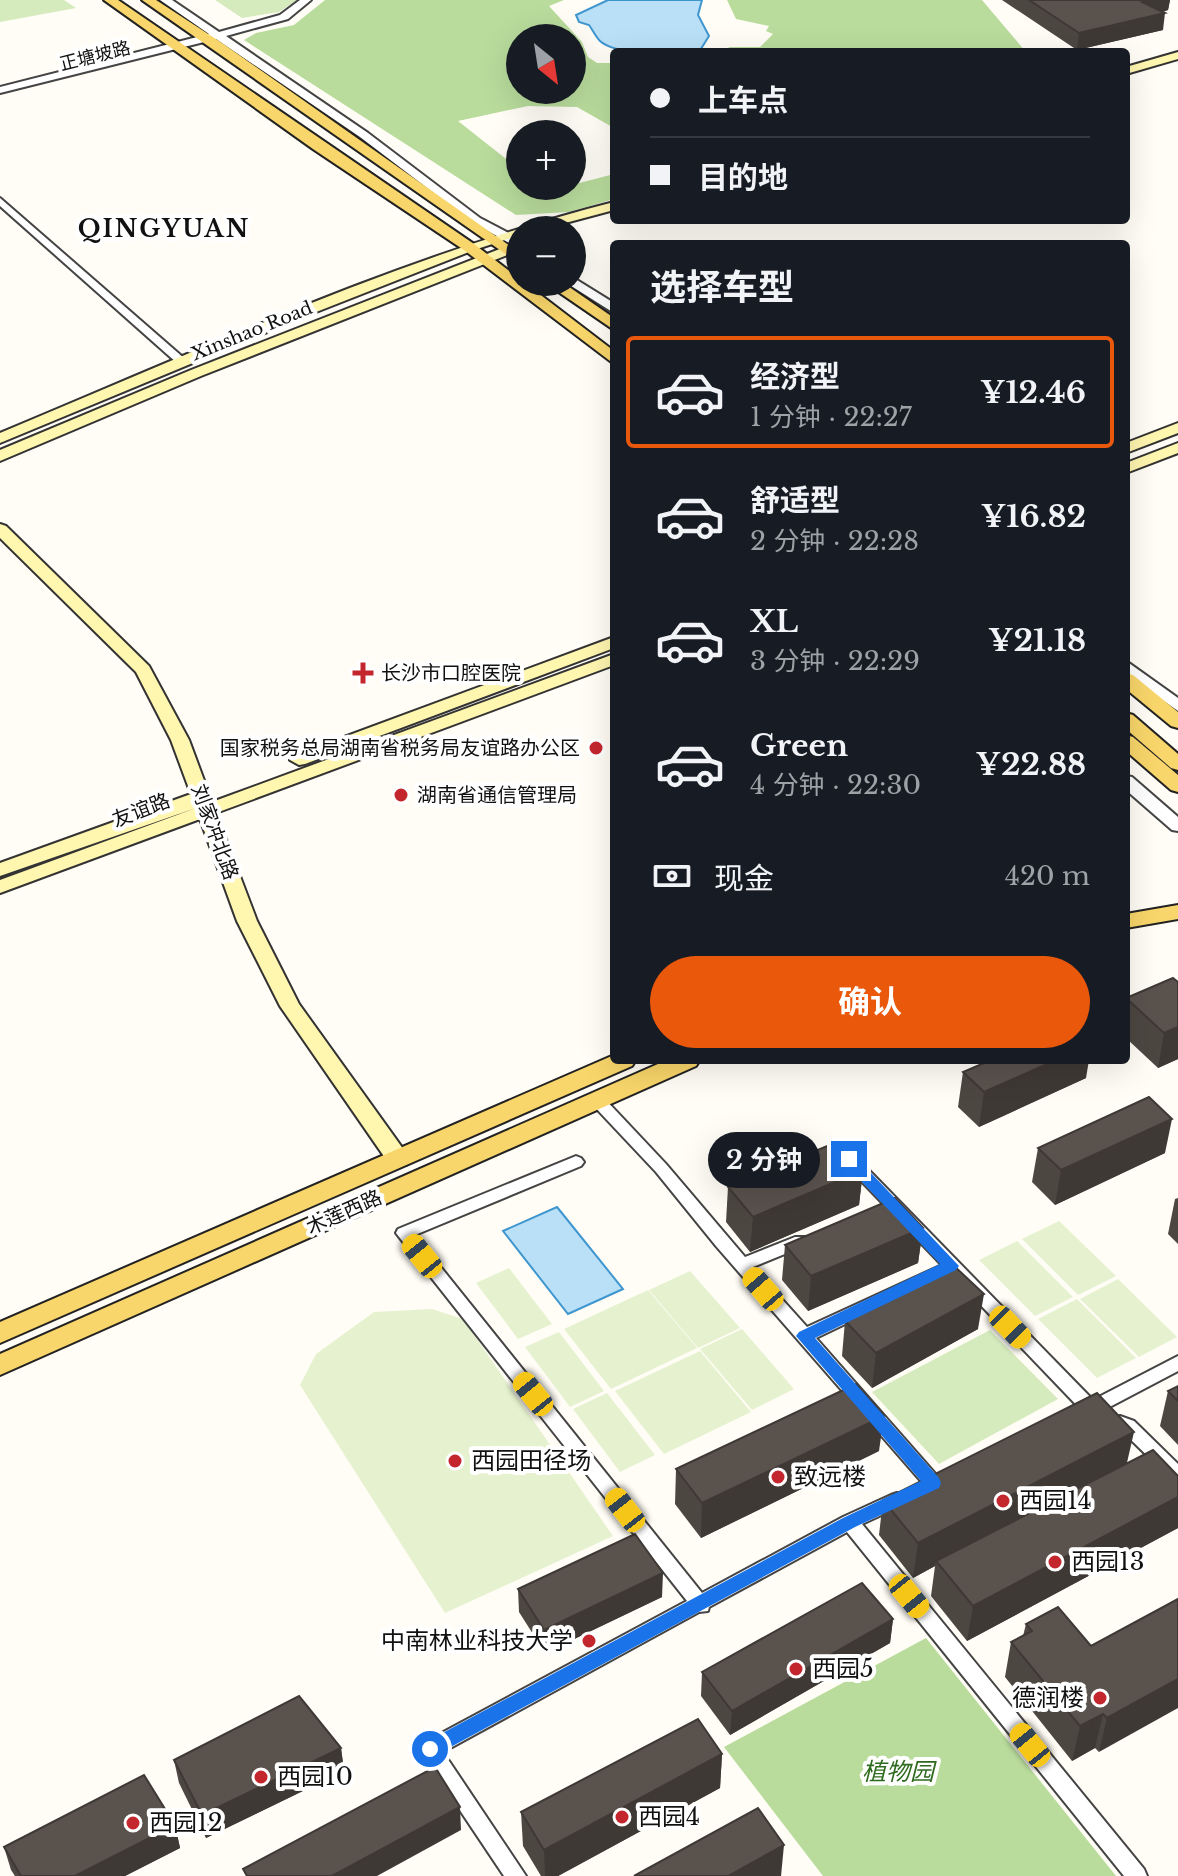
<!DOCTYPE html>
<html lang="zh">
<head>
<meta charset="utf-8">
<style>
  :root { --surface:#171b24; --page:#20242c; --text:#f1f3f6; --muted:#9ea1a6; --line:#363941; --accent:#ea580c }
  body { margin:0; font-family:"Libre Baskerville","Noto Sans SC",serif; background:var(--page); color:var(--text); height:100vh; display:flex; flex-direction:column; font-size:30px; white-space:nowrap }
  * { box-sizing:border-box; margin:0 }
  p { font-size:26px; color:var(--muted) }
  .icon { flex:none; width:44px; height:44px; fill:none; stroke:currentColor; stroke-width:2; stroke-linecap:round; stroke-linejoin:round }
  .map { position:relative; flex:1; overflow:hidden }
  .panel { position:absolute; left:610px; top:240px; width:520px; height:824px; display:flex; flex-direction:column; background:var(--surface); border-radius:8px; box-shadow:0 8px 32px #0002 }
  .panel>* { flex:none }
  .top-card { position:absolute; left:610px; top:48px; width:520px; height:176px; border-radius:8px; box-shadow:0 8px 32px #0002; display:grid; align-content:center; height:176px; padding:0 40px; background:var(--surface) }
  .needle { width:52px; rotate:150deg }
  .controls { position:absolute; left:506px; top:24px; display:grid; gap:16px }
  .controls a { display:grid; place-items:center; width:80px; height:80px; border-radius:50%; background:var(--surface); box-shadow:0 8px 32px #0002; font-size:40px }
  .end { position:absolute; width:36px; height:36px; margin:-18px; border:10px solid #1a73e8; background:#fff; box-shadow:0 0 0 4px #fff }
  .from { border-radius:50% }
  .bubble { position:absolute; height:56px; border-radius:28px; background:var(--surface); box-shadow:0 8px 32px #0002; font-size:26px; font-weight:700; line-height:56px; text-align:center }
  .car { position:absolute; width:24px; height:48px; margin:-24px -12px; border-radius:10px; box-shadow:0 0 6px 2px #0007; background:linear-gradient(#f5c518 24%,#345 0 40%,#f5c518 0 76%,#345 0 86%,#f5c518 0) }
  .top-card b { display:flex; align-items:center; gap:28px; height:76px; font-size:30px }
  .top-card b+b { border-top:2px solid var(--line) }
  .top-card i { width:20px; height:20px; background:var(--text) }
  ul { padding:0; list-style:none }
  li { display:flex; align-items:center; gap:24px; height:112px; margin:0 16px 12px; padding:0 24px; border:4px solid transparent; border-radius:8px }
  li div { flex:1 }
  li b { display:block; font-size:30px }
  li em { font-style:normal; font-weight:700 }
  li.selected { border-color:var(--accent) }
  li>.icon { width:72px; height:72px; stroke-width:1.5 }
  h2 { padding:0 40px; font-size:36px; line-height:96px }
  .pay { display:flex; align-items:center; gap:20px; height:88px; padding:0 40px; font-size:30px }
  .pay p { margin-inline-start:auto }
  .button { display:flex; gap:16px; margin-top:auto; padding:16px 40px }
  .button a { flex:1; height:92px; border-radius:48px; background:var(--accent); color:#fff; font-size:32px; font-weight:700; line-height:92px; text-align:center }
  .map>svg:first-child { display:block }
  .green { fill:#d5ebbd }
  .forest { fill:#b9dc9c; fill-rule:evenodd }
  .pitch { fill:#e6f2cf }
  .water { fill:#b9e0f7; stroke:#3f96cf; stroke-width:2 }
  .lines { fill:none; stroke-linecap:round; stroke-linejoin:round }
  .minor-casing { stroke:#444; stroke-width:4 }
  .tertiary-casing { stroke:#444; stroke-width:4 }
  .secondary-casing { stroke:#333; stroke-width:4 }
  .primary-casing { stroke:#222; stroke-width:4 }
  .minor { fill:#fff; fill-rule:evenodd }
  .tertiary { fill:#fff; fill-rule:evenodd }
  .secondary { fill:#fff6b0; fill-rule:evenodd }
  .primary { fill:#f9d66b; fill-rule:evenodd }
  .wall { fill:#4d4742 }
  .shaded-wall { fill:#3f3936 }
  .building { fill:#5a524d; stroke:#3f3936; stroke-width:2 }
  .route { fill:#1a73e8 }
  .poi-dot { fill:#c4262e; stroke:#fff; stroke-width:3 }
  .labels { text-anchor:middle; stroke-width:8; stroke-linejoin:round; paint-order:stroke }
  .far-street-label { font-size:18px; fill:#111; stroke:#fff }
  .poi-label { font-size:20px; fill:#111; stroke:#fff; text-anchor:start }
  .street-label { font-size:20px; fill:#111; stroke:#fff }
  .far-district-label { font-size:24px; font-weight:bold; letter-spacing:2px; fill:#111; stroke:#fff }
  .near-poi-label { font-size:24px; fill:#111; stroke:#fff; text-anchor:start }
  .near-park-label { font-size:24px; font-style:italic; fill:#2f6b1f; stroke:#fff }
</style>
</head>
<body>
<div class="map">
<svg width="1178" height="1876" viewBox="0 0 1178 1876">
  <rect width="100%" height="100%" fill="#fffdf5"/>
  <g class="green">
    <path d="M0,0H64L76,8L0,22Z"/>
    <path d="M215,0H297L279,12L242,18Z"/>
    <path d="M990,1330L1058,1399L939,1464L872,1392Z"/>
  </g>
  <g class="forest">
    <path d="M325,0H564L549,6L582,42L588,57L597,63H614V128L577,107L528,106L458,121L520,170V186H541L549,191L614,174V199L569,212L516,215L244,40L256,33L294,25ZM520,38H572V90H520Z"/>
    <path d="M727,0H982L1026,52H737L728,47H760L773,34L766,31L769,26L736,19Z"/>
    <path d="M926,1638L1116,1876H823L724,1747Z"/>
  </g>
  <g class="pitch">
    <path d="M1059,1221L1116,1276L1078,1295L1022,1239Z"/>
    <path d="M1017,1241L1073,1297L1035,1316L979,1260Z"/>
    <path d="M509,1268L552,1324L518,1339L476,1283Z"/>
    <path d="M690,1271L740,1328L698,1348L649,1290Z"/>
    <path d="M1118,1279L1177,1337L1139,1357L1080,1299Z"/>
    <path d="M648,1290L697,1348L611,1389L564,1329Z"/>
    <path d="M1077,1299L1136,1358L1097,1378L1038,1319Z"/>
    <path d="M432,1309L463,1319L613,1536L445,1613L300,1385L316,1354L374,1312Z"/>
    <path d="M742,1329L794,1389L752,1410L700,1349Z"/>
    <path d="M559,1332L604,1391L570,1407L525,1347Z"/>
    <path d="M700,1351L751,1412L664,1454L615,1391Z"/>
    <path d="M607,1393L655,1455L620,1472L573,1409Z"/>
  </g>
  <g class="water">
    <path d="M608,0H702L698,15L709,36L699,52C676,52 617,57 600,41C596,37 592,29 589,25L579,22L576,15Z"/>
    <path d="M557,1207L623,1289L568,1314L503,1231Z"/>
  </g>
  <g class="lines">
    <defs>
      <g id="minor">
        <path d="M0,198L185,359V363H177L0,206Z"/>
        <path d="M597,1095L602,1096L666,1164L745,1257L795,1237H807L809,1241L807,1245L753,1267L807,1327L942,1265L847,1166L844,1162L847,1158H857L1093,1400L1178,1356V1371L1102,1411L1099,1416L1093,1418L1087,1416L949,1272L947,1275L816,1338L939,1478L942,1483L939,1488L933,1490L927,1488L716,1246L656,1172L592,1104L589,1100L592,1096Z"/>
        <path d="M576,1156L581,1158L584,1162L581,1166L415,1235L702,1593L843,1517L891,1495L897,1493L903,1495L906,1500L903,1505L862,1524L1144,1869L1147,1876H1124L847,1532L709,1607L708,1611L699,1612L443,1752L526,1876H504L423,1755L420,1749L423,1743L687,1601L396,1233L398,1229Z"/>
        <path d="M1120,1416L1134,1421L1178,1464V1482L1172,1480L1122,1431L1114,1428L1111,1423L1114,1418Z"/>
      </g>
      <g id="tertiary">
        <path d="M160,0H172L219,32L280,15L300,0H311L288,19L226,36L368,133L480,218L520,239V249L472,222L360,137L216,39L0,93V87L209,34Z"/>
        <path d="M572,277L614,303V313L568,284L572,282Z"/>
        <path d="M1126,661L1178,698V711L1126,674Z"/>
        <path d="M1126,776L1132,777L1178,817V831L1172,830L1126,790Z"/>
      </g>
      <g id="secondary">
        <path d="M1178,52V59L1126,74V67Z"/>
        <path d="M614,202V210L539,230H520V235L474,250L306,316L0,443V433C202,349 402,256 614,202Z"/>
        <path d="M520,241V250L201,376L0,461V450L191,370Z"/>
        <path d="M1178,423V433L1126,453V443Z"/>
        <path d="M1178,443V453L1126,473V463Z"/>
        <path d="M0,524L6,526L149,666L189,740L212,802L614,654V665L216,813L257,921L299,1004L406,1153L409,1159L406,1165H390L280,1006L237,921L200,819L0,893V880L196,808L0,876V863L191,794L171,740L136,672L0,538Z"/>
        <path d="M614,637V648L305,764L299,765L290,760L293,756Z"/>
      </g>
      <g id="primary">
        <path d="M104,0H118L474,244L614,351V364L464,250L313,149Z"/>
        <path d="M142,0H156L222,43L520,253V264Z"/>
        <path d="M544,282H562L614,318V330Z"/>
        <path d="M1126,673L1133,675L1178,712V728L1171,726L1126,689Z"/>
        <path d="M1126,713L1133,715L1178,754V770L1171,768L1126,729Z"/>
        <path d="M1126,735L1133,737L1178,775V792L1171,790L1126,751Z"/>
        <path d="M1178,905V919L1126,928V914Z"/>
        <path d="M614,1055V1060H636L632,1066L0,1343V1322Z"/>
        <path d="M667,1060H700L696,1066L0,1375V1354Z"/>
      </g>
    </defs>
    <use href="#minor" class="minor-casing"/>
    <use href="#tertiary" class="tertiary-casing"/>
    <use href="#secondary" class="secondary-casing"/>
    <use href="#primary" class="primary-casing"/>
    <use href="#minor" class="minor"/>
    <use href="#tertiary" class="tertiary"/>
    <use href="#secondary" class="secondary"/>
    <use href="#primary" class="primary"/>
  </g>
  <g class="wall">
    <path d="M1002,0H1170L1168,10L1163,12V30L1077,50Z"/>
    <path d="M1178,982V1059L1158,1068L1126,1038V998Z"/>
    <path d="M963,1072L1086,1078L979,1127L958,1107Z"/>
    <path d="M1038,1148L1165,1153L1055,1205L1032,1182Z"/>
    <path d="M863,1170L859,1205L750,1252L726,1222L728,1187Z"/>
    <path d="M1178,1198V1244L1168,1234L1175,1199Z"/>
    <path d="M923,1228L918,1263L808,1311L782,1280L785,1245Z"/>
    <path d="M845,1321L978,1329L872,1388L842,1356Z"/>
    <path d="M1178,1386V1445L1160,1426L1168,1391Z"/>
    <path d="M879,1451L701,1538L675,1504L676,1469Z"/>
    <path d="M1128,1463L1178,1476V1528L967,1641L931,1596L935,1566L913,1578L879,1535L883,1500Z"/>
    <path d="M518,1589L662,1597L545,1653L519,1612Z"/>
    <path d="M1178,1599L1099,1752L1095,1748L1072,1761L1005,1677L1011,1642L1023,1636L1026,1624L1091,1646Z"/>
    <path d="M893,1619L890,1643L730,1735L701,1696L702,1672Z"/>
    <path d="M341,1748L344,1771L206,1838L179,1783L174,1760Z"/>
    <path d="M722,1754L720,1788L558,1876H541L523,1846L521,1812Z"/>
    <path d="M175,1825L180,1848L125,1876H15L11,1870L4,1847Z"/>
  </g>
  <g class="shaded-wall">
    <path d="M1147,0H1170L1168,10L1139,18L1142,2Z"/>
    <path d="M1165,13L1163,30L1077,50L1079,33Z"/>
    <path d="M1178,1027V1059L1158,1068L1164,1033Z"/>
    <path d="M1056,1060H1089L1086,1078L979,1127L984,1092Z"/>
    <path d="M1172,1119L1165,1153L1055,1205L1061,1170Z"/>
    <path d="M863,1170L859,1205L750,1252L753,1217Z"/>
    <path d="M923,1228L918,1263L808,1311L811,1276Z"/>
    <path d="M984,1294L978,1329L872,1388L876,1353Z"/>
    <path d="M884,1416L879,1451L701,1538L702,1503Z"/>
    <path d="M1134,1432L1126,1467L936,1561L935,1566L913,1578L918,1543Z"/>
    <path d="M1178,1497V1528L967,1641L973,1606Z"/>
    <path d="M663,1573L662,1597L545,1653L544,1630Z"/>
    <path d="M893,1619L890,1643L730,1735L732,1711Z"/>
    <path d="M1178,1679V1708L1099,1752L1107,1718Z"/>
    <path d="M1103,1714L1095,1748L1072,1761L1080,1726Z"/>
    <path d="M341,1748L344,1771L206,1838L202,1815Z"/>
    <path d="M722,1754L720,1788L558,1876H545L544,1850Z"/>
    <path d="M460,1807L461,1830L377,1876H332Z"/>
    <path d="M175,1825L180,1848L125,1876H75Z"/>
    <path d="M784,1845L781,1876H728Z"/>
  </g>
  <g class="building">
    <path d="M1029,0H1147L1142,2L1165,13L1079,33Z"/>
    <path d="M1173,978L1178,982V1027L1164,1033L1126,998Z"/>
    <path d="M991,1060H1056L984,1092L963,1072Z"/>
    <path d="M1149,1097L1172,1119L1061,1170L1038,1148Z"/>
    <path d="M837,1142L863,1170L753,1217L728,1187Z"/>
    <path d="M895,1198L923,1228L811,1276L785,1245Z"/>
    <path d="M952,1264L984,1294L876,1353L845,1321Z"/>
    <path d="M856,1384L884,1416L702,1503L676,1469Z"/>
    <path d="M1178,1386V1401L1168,1391Z"/>
    <path d="M1097,1393L1134,1432L918,1543L883,1500Z"/>
    <path d="M1153,1450L1178,1476V1497L973,1606L936,1561Z"/>
    <path d="M635,1534L663,1573L544,1630L518,1589Z"/>
    <path d="M862,1583L893,1619L732,1711L702,1672Z"/>
    <path d="M1178,1599V1679L1107,1718L1103,1714L1080,1726L1011,1642L1032,1631L1026,1624L1058,1607L1091,1646Z"/>
    <path d="M299,1696L341,1748L202,1815L174,1760Z"/>
    <path d="M698,1719L722,1754L544,1850L521,1812Z"/>
    <path d="M435,1767L460,1807L332,1876H247L243,1869Z"/>
    <path d="M144,1775L175,1825L75,1876H21L4,1847Z"/>
    <path d="M758,1808L784,1845L728,1876H634Z"/>
  </g>
  <path class="route" d="M849,1154L854,1155L959,1266L956,1270L815,1338L939,1478L941,1483L939,1488L855,1527L436,1755H424L421,1749L424,1743L843,1518L921,1481L796,1336L799,1332L940,1264L844,1163V1155Z"/>
  <g class="poi-dot">
    <path d="M359 661h8v8h8v8h-8v8h-8v-8h-8v-8h8z"/>
    <circle cx="596" cy="748" r="8"/>
    <circle cx="401" cy="795" r="8"/>
    <circle cx="455" cy="1461" r="8"/>
    <circle cx="778" cy="1477" r="8"/>
    <circle cx="1003" cy="1501" r="8"/>
    <circle cx="1055" cy="1562" r="8"/>
    <circle cx="589" cy="1641" r="8"/>
    <circle cx="796" cy="1669" r="8"/>
    <circle cx="1100" cy="1698" r="8"/>
    <circle cx="261" cy="1777" r="8"/>
    <circle cx="622" cy="1817" r="8"/>
    <circle cx="133" cy="1823" r="8"/>
  </g>
  <g class="labels">
    <g class="far-street-label">
      <text transform="translate(95 56) rotate(-14)" y="6">正塘坡路</text>
      <text transform="translate(252 331) rotate(-22)" y="6">Xinshao Road</text>
    </g>
    <g class="poi-label">
      <text x="381" y="680">长沙市口腔医院</text>
      <text x="580" y="755" text-anchor="end">国家税务总局湖南省税务局友谊路办公区</text>
      <text x="417" y="802">湖南省通信管理局</text>
    </g>
    <g class="street-label">
      <text transform="translate(141 810) rotate(-21)" y="7">友谊路</text>
      <text transform="translate(215 832) rotate(70)" y="7">刘家冲北路</text>
      <text transform="translate(344 1212) rotate(-24)" y="7">木莲西路</text>
    </g>
    <g class="far-district-label">
      <text x="164" y="237">QINGYUAN</text>
    </g>
    <g class="near-poi-label">
      <text x="471" y="1469">西园田径场</text>
      <text x="794" y="1485">致远楼</text>
      <text x="1019" y="1509">西园14</text>
      <text x="1071" y="1570">西园13</text>
      <text x="573" y="1649" text-anchor="end">中南林业科技大学</text>
      <text x="812" y="1677">西园5</text>
      <text x="1084" y="1706" text-anchor="end">德润楼</text>
      <text x="277" y="1785">西园10</text>
      <text x="638" y="1825">西园4</text>
      <text x="149" y="1831">西园12</text>
    </g>
    <g class="near-park-label">
      <text x="898" y="1780">植物园</text>
    </g>
  </g>
</svg>
<div class="controls">
<a><svg class="needle" viewBox="-14 -14 28 28"><path d="M0-13l5 13h-10z" fill="#e53935"/><path d="M0 13l5-13h-10z" fill="#9ea1a6"/></svg></a>
<a>+</a>
<a>−</a>
</div>
<i class="end from" style="left:430px;top:1749px"></i>
<i class="end" style="left:849px;top:1159px"></i>
<div class="bubble" style="left:708px;top:1132px;width:112px">2 分钟</div>
<i class="car" style="left:422px;top:1256px;rotate:321deg"></i>
<i class="car" style="left:763px;top:1289px;rotate:319deg"></i>
<i class="car" style="left:1010px;top:1327px;rotate:136deg"></i>
<i class="car" style="left:533px;top:1394px;rotate:321deg"></i>
<i class="car" style="left:625px;top:1510px;rotate:322deg"></i>
<i class="car" style="left:909px;top:1596px;rotate:141deg"></i>
<i class="car" style="left:1030px;top:1745px;rotate:321deg"></i>
<div class="top-card">
<b><i class="from"></i>上车点</b>
<b><i></i>目的地</b>
</div>
<section class="panel">
<h2>选择车型</h2>
<ul>
<li class="selected"><svg class="icon" aria-label="car" viewBox="0 0 24 24"><path d="M5 17H2v-5l4-1 3-4h7l3 4 3 1v5h-3M9 17h6M6 11h13"/><circle cx="7" cy="17" r="2"/><circle cx="17" cy="17" r="2"/></svg><div><b>经济型</b><p>1 分钟 · 22:27</p></div><em>¥12.46</em></li>
<li><svg class="icon" aria-label="car" viewBox="0 0 24 24"><path d="M5 17H2v-5l4-1 3-4h7l3 4 3 1v5h-3M9 17h6M6 11h13"/><circle cx="7" cy="17" r="2"/><circle cx="17" cy="17" r="2"/></svg><div><b>舒适型</b><p>2 分钟 · 22:28</p></div><em>¥16.82</em></li>
<li><svg class="icon" aria-label="car" viewBox="0 0 24 24"><path d="M5 17H2v-5l4-1 3-4h7l3 4 3 1v5h-3M9 17h6M6 11h13"/><circle cx="7" cy="17" r="2"/><circle cx="17" cy="17" r="2"/></svg><div><b>XL</b><p>3 分钟 · 22:29</p></div><em>¥21.18</em></li>
<li><svg class="icon" aria-label="car" viewBox="0 0 24 24"><path d="M5 17H2v-5l4-1 3-4h7l3 4 3 1v5h-3M9 17h6M6 11h13"/><circle cx="7" cy="17" r="2"/><circle cx="17" cy="17" r="2"/></svg><div><b>Green</b><p>4 分钟 · 22:30</p></div><em>¥22.88</em></li>
</ul>
<div class="pay"><svg class="icon" aria-label="cash" viewBox="0 0 24 24"><path d="M3 7h18v10H3z"/><circle cx="12" cy="12" r="2"/></svg>现金<p>420 m</p></div>
<div class="button"><a>确认</a></div>
</section>
</div>
</body>
</html>
